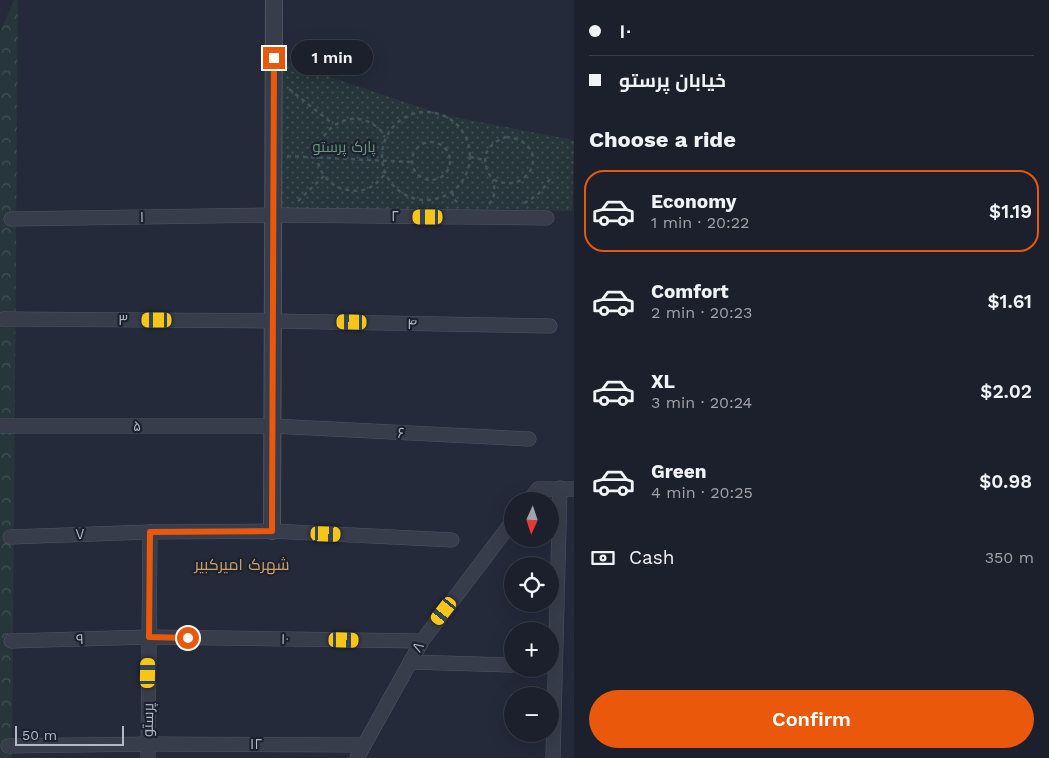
<!DOCTYPE html>
<html lang="en">
<head>
<meta charset="utf-8">
<style>
  :root { --surface:#1b202c; --page:#282d38; --text:#f1f3f6; --muted:#a0a3a9; --line:#393e48; --accent:#ea580c }
  body { margin:0; font-family:"Work Sans",Cairo,sans-serif; background:var(--page); color:var(--text); height:100vh; display:flex; flex-direction:column; font-size:19px; white-space:nowrap }
  * { box-sizing:border-box; margin:0 }
  p { font-size:16px; color:var(--muted) }
  .icon { flex:none; width:28px; height:28px; fill:none; stroke:currentColor; stroke-width:2; stroke-linecap:round; stroke-linejoin:round }
  .map { position:relative; flex:1; overflow:hidden }
  .drawer { display:flex; flex-direction:column; background:var(--surface); width:475px }
  .drawer>* { flex:none }
  .banner { display:grid; align-content:center; height:110px; padding:0 15px; background:var(--surface) }
  .needle { width:32px; rotate:183deg }
  .fabs { position:absolute; left:504px; top:492px; display:grid; gap:10px }
  .fabs a { display:grid; place-items:center; width:55px; height:55px; border-radius:50%; background:var(--surface); box-shadow:0 5px 20px #0002,0 0 0 1px var(--line); font-size:25px }
  .scale { position:absolute; left:15px; bottom:12px; width:109px; box-sizing:border-box; padding-left:5px; border:2px solid #b3b8c6; border-top:0; font-size:14px; line-height:18px; white-space:nowrap; color:#b3b8c6; -webkit-text-stroke:4px #1d2230; paint-order:stroke }
  .end { position:absolute; width:22px; height:22px; margin:-11px; border:6px solid #ea580c; background:#fff; box-shadow:0 0 0 2px #fff }
  .from { border-radius:50% }
  .bubble { position:absolute; height:35px; border-radius:18px; background:var(--surface); box-shadow:0 5px 20px #0002,0 0 0 1px var(--line); font-size:16px; font-weight:600; line-height:35px; text-align:center }
  .car { position:absolute; width:15px; height:30px; margin:-15px -8px; border-radius:6px; box-shadow:0 0 4px 1px #0007; background:linear-gradient(#f5c518 24%,#345 0 40%,#f5c518 0 76%,#345 0 86%,#f5c518 0) }
  .banner b { display:flex; align-items:center; gap:18px; height:48px; font-size:19px }
  .banner b+b { border-top:1px solid var(--line) }
  .banner i { width:12px; height:12px; background:var(--text) }
  ul { padding:0; list-style:none }
  li { display:flex; align-items:center; gap:15px; height:82px; margin:0 10px 8px; padding:0 5px; border:2px solid transparent; border-radius:20px }
  li div { flex:1 }
  li b { display:block; font-size:19px }
  li em { font-style:normal; font-weight:600 }
  li.active { border-color:var(--accent) }
  li>.icon { width:45px; height:45px; stroke-width:1.5 }
  h2 { padding:0 15px; font-size:22px; line-height:60px }
  .pay { display:flex; align-items:center; gap:12px; height:55px; padding:0 15px; font-size:19px }
  .pay p { margin-inline-start:auto }
  .cta { display:flex; gap:10px; margin-top:auto; padding:10px 15px }
  .cta a { flex:1; height:58px; border-radius:30px; background:var(--accent); color:#fff; font-size:20px; font-weight:600; line-height:58px; text-align:center }
  main { display:flex; flex:1; min-height:0 }
  .map>svg:first-child { display:block }
  .forest { fill:url(#forest-crowns) }
  .park { fill:url(#park-dots) }
  .lines { fill:none; stroke-linecap:round; stroke-linejoin:round }
  .minor-casing { stroke:#505563; stroke-width:15 }
  .tertiary-casing { stroke:#505563; stroke-width:18 }
  .path { stroke:#445359; stroke-width:2.5; stroke-dasharray:4 4; stroke-linecap:butt }
  .minor { stroke:#383d4b; stroke-width:14 }
  .tertiary { stroke:#383d4b; stroke-width:16 }
  .route { stroke:#ea580c; stroke-width:6 }
  .labels { text-anchor:middle; stroke-width:4.5; stroke-linejoin:round; paint-order:stroke }
  .park-label { font-size:15px; fill:#6b967b; stroke:#1d2230 }
  .street-label { font-size:15px; fill:#b3b8c6; stroke:#1d2230 }
  .neighbourhood-label { font-size:16px; fill:#cea266; stroke:#1d2230 }
</style>
</head>
<body>
<main>
<div class="map">
<svg width="574" height="758" viewBox="0 0 574 758">
  <defs>
    <pattern id="forest-crowns" width="20" height="18" patternUnits="userSpaceOnUse" patternTransform="scale(1.25)"><rect width="20" height="18" fill="#26363b"/><path d="M2 6a3 3 0 1 1 6 0M12 15a3 3 0 1 1 6 0" fill="none" stroke="#435156"/></pattern>
    <pattern id="park-dots" width="8" height="8" patternUnits="userSpaceOnUse" patternTransform="scale(1.25)"><rect width="8" height="8" fill="#26363b"/><path d="M2 2h.1M6 6h.1" fill="none" stroke="#435156" stroke-width="1.8" stroke-linecap="round"/></pattern>
  </defs>
  <rect width="100%" height="100%" fill="#242a3a"/>
  <path class="forest" d="M14,0H18L12,758H0V32Z"/>
  <path class="park" d="M283,61L443,115L574,140L572,211L282,209Z"/>
  <g class="lines">
    <defs>
      <g id="minor">
        <path d="M11,219L273,215L547,218"/>
        <path d="M3,319L273,321L550,326"/>
        <path d="M1,426H272L529,439"/>
        <path d="M529,501L538,489H574"/>
        <path d="M10,537L150,532L272,531L452,540"/>
        <path d="M11,641L149,637L422,641"/>
        <path d="M410,662L512,665"/>
        <path d="M8,746L148,744L364,745"/>
        <path d="M148,758L150,532"/>
        <path d="M357,758L422,641L512,522"/>
        <path d="M553,758L560,488"/>
      </g>
      <path id="tertiary" d="M272,531L274,0"/>
    </defs>
    <use href="#minor" class="minor-casing"/>
    <use href="#tertiary" class="tertiary-casing"/>
    <g class="path">
      <path d="M289,89L333,124"/>
      <circle cx="426" cy="156" r="44"/>
      <path d="M506,137C522,138 537,148 532,167C527,180 513,186 500,182C499,182 494,180 493,179C490,177 488,172 487,169C481,153 491,142 506,137Z"/>
      <circle cx="431" cy="161" r="19"/>
      <path d="M287,156L411,162"/>
      <path d="M470,157L485,160"/>
      <path d="M384,175C374,187 365,193 348,190C340,189 334,186 328,180C296,148 344,98 378,128C381,130 383,134 385,137"/>
      <path d="M452,192L454,199L458,203"/>
      <path d="M298,201L324,176"/>
      <path d="M524,203C537,197 545,188 552,175"/>
      <path d="M489,204C496,196 495,189 493,180"/>
    </g>
    <use href="#minor" class="minor"/>
    <use href="#tertiary" class="tertiary"/>
  </g>
  <g class="lines">
    <path class="route" d="M188,638L149,637L150,532L272,531L274,58"/>
  </g>
  <g class="labels">
    <g class="park-label">
      <text x="344" y="152">پارک پرستو</text>
    </g>
    <g class="street-label">
      <text x="395" y="221">۲</text>
      <text transform="translate(142 217) rotate(-1)" y="5">۱</text>
      <text x="123" y="325">۳</text>
      <text transform="translate(412 324) rotate(1)" y="5">۴</text>
      <text x="137" y="431">۵</text>
      <text transform="translate(401 433) rotate(3)" y="5">۶</text>
      <text transform="translate(80 534) rotate(-2)" y="5">۷</text>
      <text transform="translate(80 639) rotate(-2)" y="5">۹</text>
      <text transform="translate(285 639) rotate(1)" y="5">۱۰</text>
      <text transform="translate(418 647) rotate(-59)" y="5">۸</text>
      <text transform="translate(148 720) rotate(-89)" y="5">پرستو</text>
      <text x="256" y="749">۱۲</text>
    </g>
    <g class="neighbourhood-label">
      <text x="242" y="570">شهرک امیرکبیر</text>
    </g>
  </g>
</svg>
<div class="fabs">
<a><svg class="needle" viewBox="-14 -14 28 28"><path d="M0-13l5 13h-10z" fill="#e53935"/><path d="M0 13l5-13h-10z" fill="#a0a3a9"/></svg></a>
<a><svg class="icon" aria-label="locate" viewBox="0 0 24 24"><circle cx="12" cy="12" r="6"/><path d="M12 2v4M12 18v4M2 12h4M18 12h4"/></svg></a>
<a>+</a>
<a>−</a>
</div>
<div class="scale">50 m</div>
<i class="end from" style="left:188px;top:638px"></i>
<i class="end" style="left:274px;top:58px"></i>
<div class="bubble" style="left:291px;top:40px;width:82px">1 min</div>
<i class="car" style="left:428px;top:217px;rotate:270deg"></i>
<i class="car" style="left:157px;top:320px;rotate:270deg"></i>
<i class="car" style="left:352px;top:322px;rotate:271deg"></i>
<i class="car" style="left:326px;top:534px;rotate:92deg"></i>
<i class="car" style="left:444px;top:611px;rotate:218deg"></i>
<i class="car" style="left:344px;top:640px;rotate:91deg"></i>
<i class="car" style="left:148px;top:673px;rotate:1deg"></i>
</div>
<section class="drawer">
<div class="banner">
<b><i class="from"></i>۱۰</b>
<b><i></i>خیابان پرستو</b>
</div>
<h2>Choose a ride</h2>
<ul>
<li class="active"><svg class="icon" aria-label="car" viewBox="0 0 24 24"><path d="M5 17H2v-5l4-1 3-4h7l3 4 3 1v5h-3M9 17h6M6 11h13"/><circle cx="7" cy="17" r="2"/><circle cx="17" cy="17" r="2"/></svg><div><b>Economy</b><p>1 min · 20:22</p></div><em>$1.19</em></li>
<li><svg class="icon" aria-label="car" viewBox="0 0 24 24"><path d="M5 17H2v-5l4-1 3-4h7l3 4 3 1v5h-3M9 17h6M6 11h13"/><circle cx="7" cy="17" r="2"/><circle cx="17" cy="17" r="2"/></svg><div><b>Comfort</b><p>2 min · 20:23</p></div><em>$1.61</em></li>
<li><svg class="icon" aria-label="car" viewBox="0 0 24 24"><path d="M5 17H2v-5l4-1 3-4h7l3 4 3 1v5h-3M9 17h6M6 11h13"/><circle cx="7" cy="17" r="2"/><circle cx="17" cy="17" r="2"/></svg><div><b>XL</b><p>3 min · 20:24</p></div><em>$2.02</em></li>
<li><svg class="icon" aria-label="car" viewBox="0 0 24 24"><path d="M5 17H2v-5l4-1 3-4h7l3 4 3 1v5h-3M9 17h6M6 11h13"/><circle cx="7" cy="17" r="2"/><circle cx="17" cy="17" r="2"/></svg><div><b>Green</b><p>4 min · 20:25</p></div><em>$0.98</em></li>
</ul>
<div class="pay"><svg class="icon" aria-label="cash" viewBox="0 0 24 24"><path d="M3 7h18v10H3z"/><circle cx="12" cy="12" r="2"/></svg>Cash<p>350 m</p></div>
<div class="cta"><a>Confirm</a></div>
</section>
</main>
</body>
</html>
